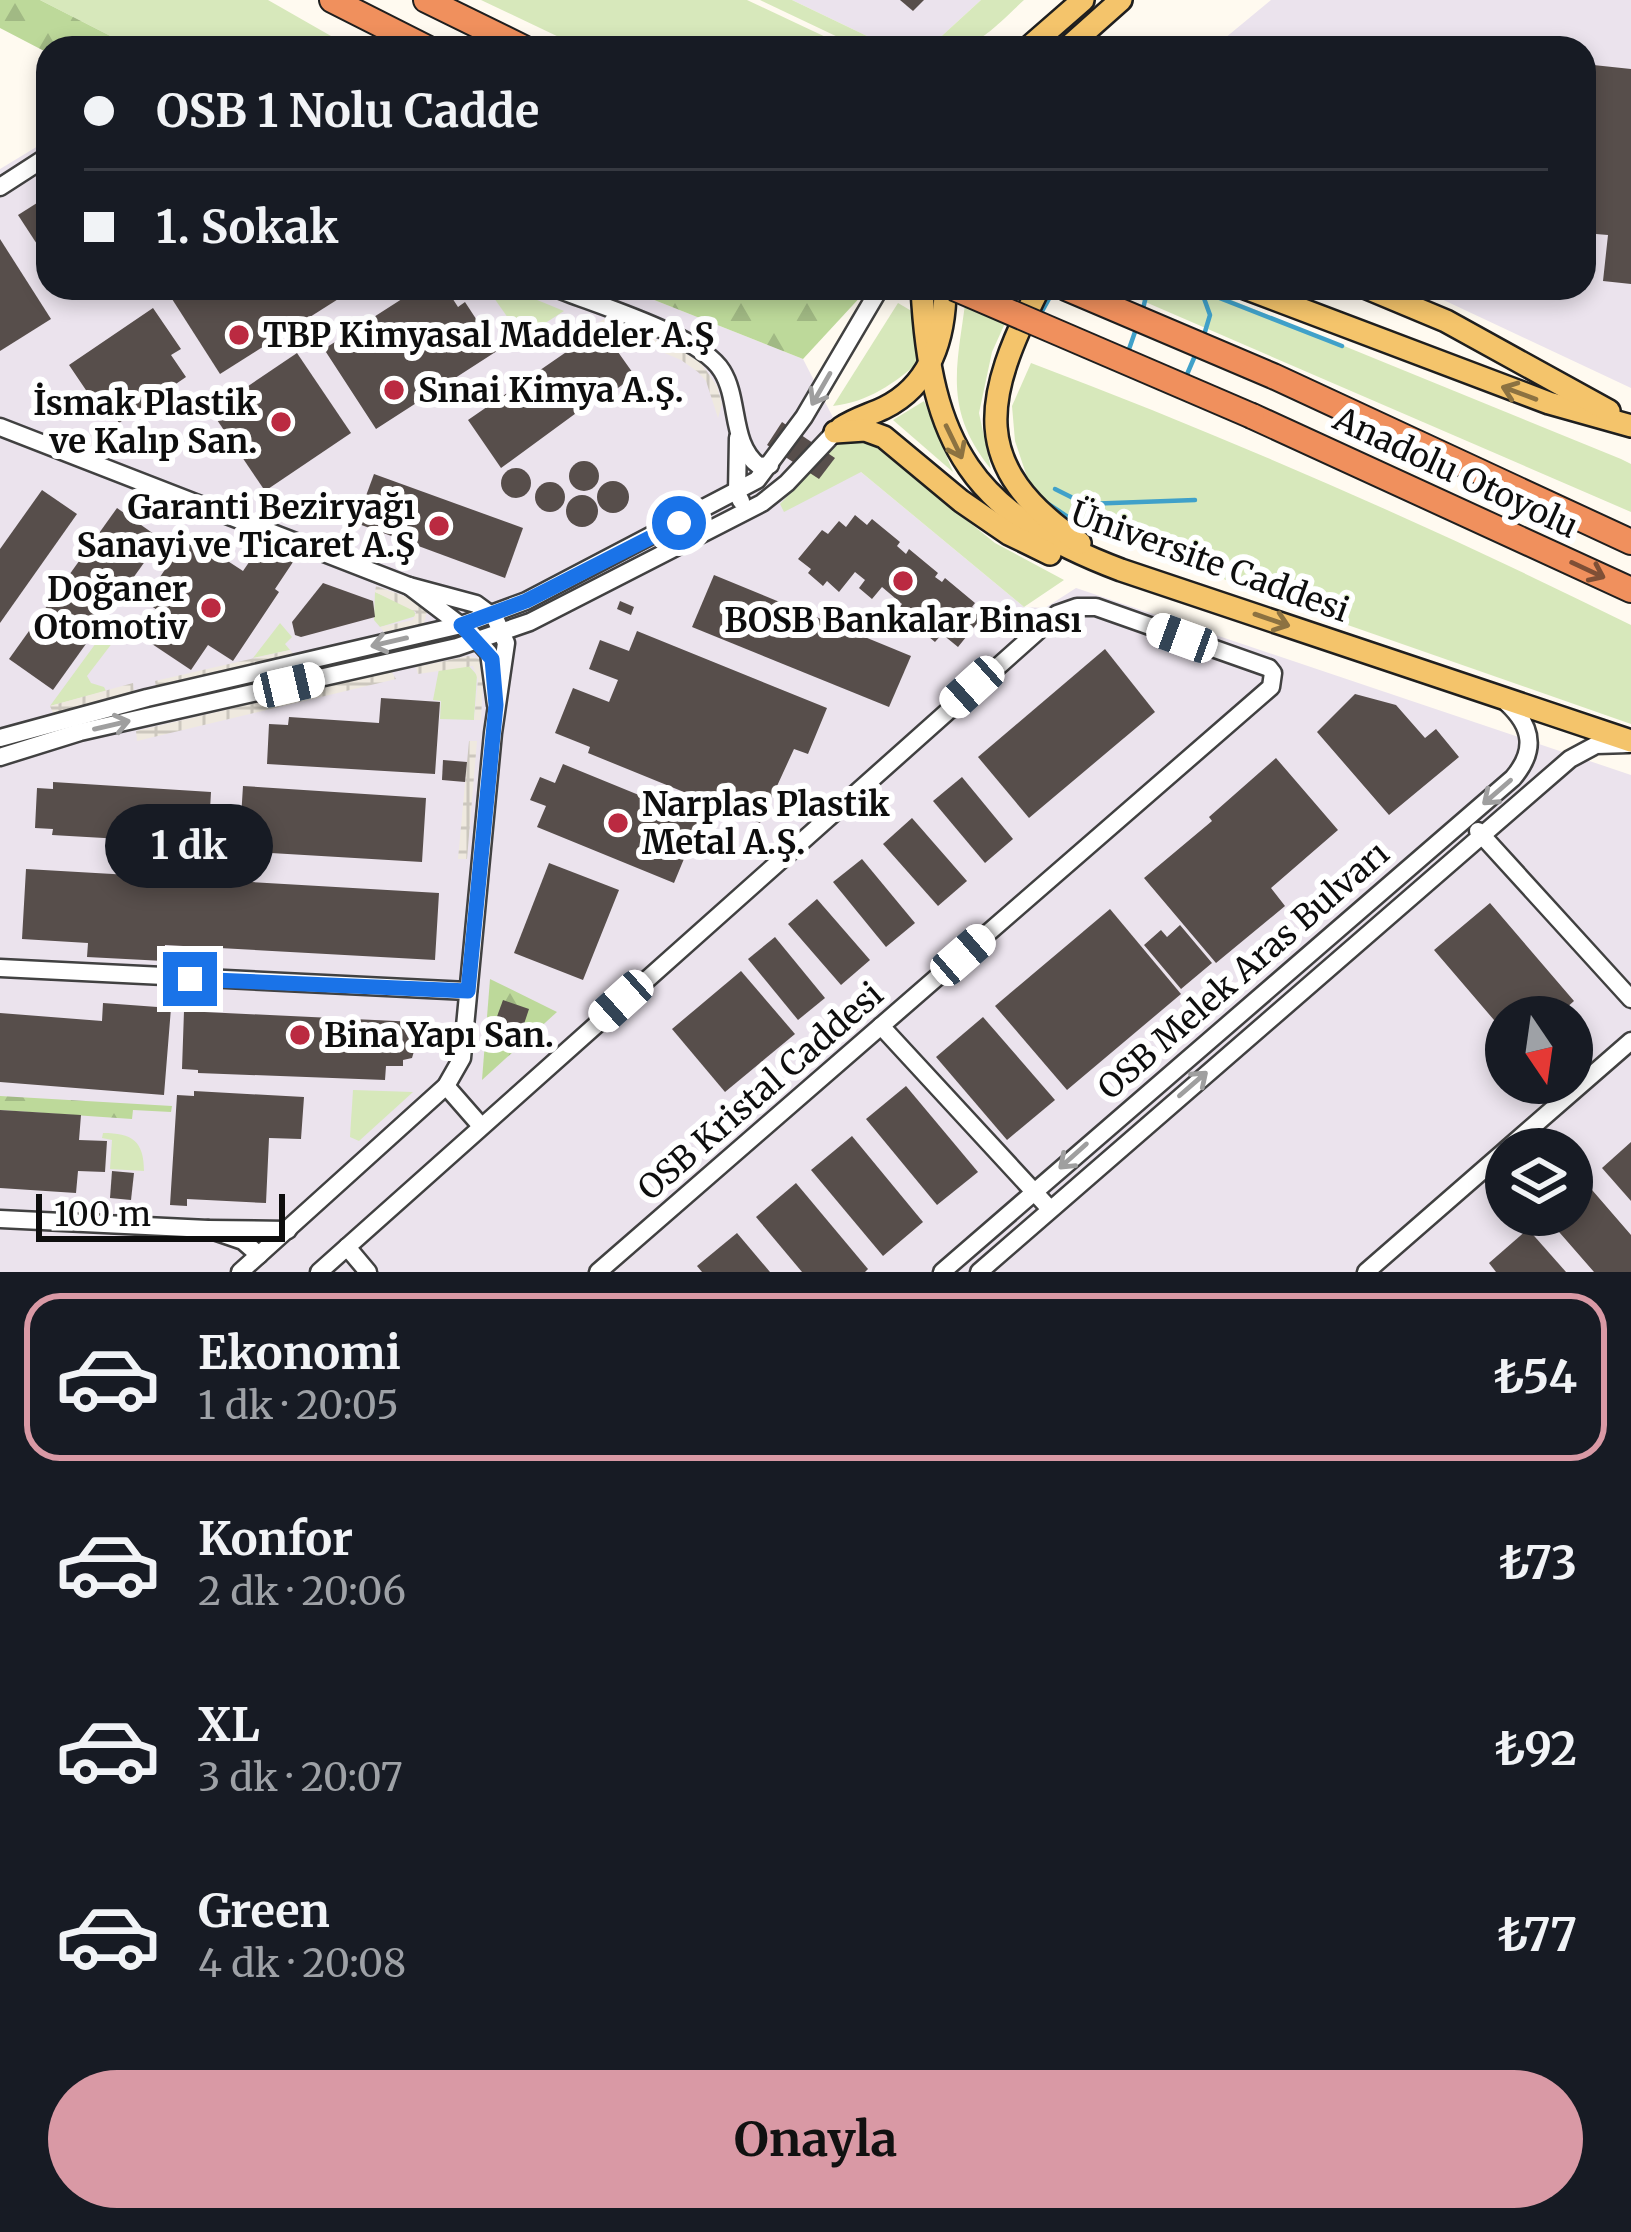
<!DOCTYPE html>
<html lang="tr">
<head>
<meta charset="utf-8">
<style>
  :root { --surface:#171b24; --page:#20242c; --text:#f1f3f6; --muted:#9ea1a6; --line:#363941; --accent:#d999a5 }
  body { margin:0; font-family:Merriweather,serif; background:var(--page); color:var(--text); height:100vh; display:flex; flex-direction:column; font-size:45px; white-space:nowrap }
  * { box-sizing:border-box; margin:0 }
  p { font-size:39px; color:var(--muted) }
  .icon { flex:none; width:66px; height:66px; fill:none; stroke:currentColor; stroke-width:2; stroke-linecap:round; stroke-linejoin:round }
  .map { position:relative; height:1272px; overflow:hidden }
  .details { display:flex; flex-direction:column; background:var(--surface); flex:1 }
  .details>* { flex:none }
  .banner { position:absolute; left:36px; top:36px; width:1560px; height:264px; border-radius:36px; box-shadow:0 6px 18px #0003; display:grid; align-content:center; height:264px; padding:0 48px; background:var(--surface) }
  .needle { width:78px; rotate:167deg }
  .controls { position:absolute; left:1485px; top:996px; display:grid; gap:24px }
  .controls a { display:grid; place-items:center; width:108px; height:108px; border-radius:50%; background:var(--surface); box-shadow:0 6px 18px #0003; font-size:60px }
  .scale { position:absolute; left:36px; bottom:30px; width:249px; box-sizing:border-box; padding-left:12px; border:6px solid #0e0e0e; border-top:0; font-size:33px; line-height:42px; white-space:nowrap; color:#0e0e0e; -webkit-text-stroke:9px #fff; paint-order:stroke }
  .end { position:absolute; width:54px; height:54px; margin:-27px; border:15px solid #1a73e8; background:#fff; box-shadow:0 0 0 6px #fff }
  .from { border-radius:50% }
  .bubble { position:absolute; height:84px; border-radius:42px; background:var(--surface); box-shadow:0 6px 18px #0003; font-size:39px; font-weight:700; line-height:84px; text-align:center }
  .car { position:absolute; width:36px; height:72px; margin:-36px -18px; border-radius:15px; box-shadow:0 0 9px 3px #0007; background:linear-gradient(#fff 24%,#345 0 40%,#fff 0 76%,#345 0 86%,#fff 0) }
  .banner b { display:flex; align-items:center; gap:42px; height:114px; font-size:45px }
  .banner b+b { border-top:3px solid var(--line) }
  .banner i { width:30px; height:30px; background:var(--text) }
  ul { padding:21px 0 0; list-style:none }
  li { display:flex; align-items:center; gap:36px; height:168px; margin:0 24px 18px; padding:0 24px; border:6px solid transparent; border-radius:36px }
  li div { flex:1 }
  li b { display:block; font-size:45px }
  li em { font-style:normal; font-weight:700 }
  li.active { border-color:var(--accent) }
  li>.icon { width:108px; height:108px; stroke-width:1.5 }
  .primary-button { display:flex; gap:24px; margin-top:auto; padding:24px 48px }
  .primary-button a { flex:1; height:138px; border-radius:72px; background:var(--accent); color:#111; font-size:48px; font-weight:700; line-height:138px; text-align:center }
  .map>svg:first-child { display:block }
  .industrial { fill:#ebe3ed; fill-rule:evenodd }
  .grass { fill:#d7e8bb }
  .forest { fill:url(#forest-firs) }
  .plaza { fill:url(#plaza-grid) }
  .lines { fill:none; stroke-linecap:round; stroke-linejoin:round }
  .stream { stroke:#40a1c9; stroke-width:4.5 }
  .building { fill:#574e4b }
  .minor-casing { stroke:#414141; stroke-width:21 }
  .major-casing { stroke:#1f1f1f; stroke-width:26 }
  .highway-casing { stroke:#1f1f1f; stroke-width:28 }
  .minor { stroke:#fff; stroke-width:16 }
  .major { stroke:#f4c46b; stroke-width:21 }
  .highway { stroke:#f0905d; stroke-width:24 }
  .highway-bridge-casing { stroke:#1f1f1f; stroke-width:28; stroke-linecap:butt }
  .highway-bridge { stroke:#f0905d; stroke-width:24 }
  .oneway { stroke:#9f9f9f }
  .oneway2 { stroke:#8c7241 }
  .oneway3 { stroke:#7f4f36 }
  .route { stroke:#1a73e8; stroke-width:15 }
  .poi-dot { fill:#bb2a41; stroke:#fff; stroke-width:4.5 }
  .labels { text-anchor:middle; stroke-width:12; stroke-linejoin:round; paint-order:stroke }
  .poi-label { font-size:33px; font-weight:bold; fill:#0e0e0e; stroke:#fff; text-anchor:start }
  .street-label { font-size:33px; fill:#0e0e0e; stroke:#fff }
</style>
</head>
<body>
<div class="map">
<svg width="1631" height="1272" viewBox="0 0 1631 1272">
  <defs>
    <pattern id="forest-firs" width="22" height="20" patternUnits="userSpaceOnUse" patternTransform="scale(3)"><rect width="22" height="20" fill="#bdd99a"/><path d="M5 1l3.5 6h-7zM16 11l3.5 6h-7z" fill="#a1b984"/></pattern>
    <pattern id="plaza-grid" width="8" height="8" patternUnits="userSpaceOnUse" patternTransform="scale(3)"><rect width="8" height="8" fill="#efe9df"/><path d="M0 4h8M4 0v8" fill="none" stroke="#ccc7be"/></pattern>
  </defs>
  <rect width="100%" height="100%" fill="#fffaf0"/>
  <g class="industrial">
    <path d="M792,0H981L933,44L911,48H892Z"/>
    <path d="M1271,0H1631V388L1418,288H1584V48H1213Z"/>
    <path d="M48,140V288H624L803,359L861,472L1024,607L1045,608L1076,588L1631,775V1272H0V169ZM1506,1017H1572V1083H1506ZM1506,1149H1572V1215H1506Z"/>
  </g>
  <g class="grass">
    <path d="M40,0H268L352,48H134Z"/>
    <path d="M481,0H747L849,48H582Z"/>
    <path d="M760,0H792L892,48H861Z"/>
    <path d="M981,0H1024C976,45 978,48 911,48L933,44Z"/>
    <path d="M487,288H508L564,311L522,338Z"/>
    <path d="M967,288H1021L992,352L979,413L991,469C940,406 959,362 967,288Z"/>
    <path d="M1113,288H1202L1621,459L1631,464V512Z"/>
    <path d="M898,303L915,313L920,361C895,383 868,402 833,406Z"/>
    <path d="M1031,363C1235,440 1435,528 1631,625V724L1279,601L1058,513L1030,486L1015,441L1012,406Z"/>
    <path d="M924,401L953,472L893,420Z"/>
    <path d="M849,441L872,444L995,543L1064,580L1024,607L861,472L784,512L780,504L837,445Z"/>
    <path d="M375,592L413,608L416,616L380,627L374,620Z"/>
    <path d="M115,617L126,625L87,676L91,683L104,687L106,691L50,706Z"/>
    <path d="M280,623L292,637L285,644L290,650L253,658Z"/>
    <path d="M467,664L477,675L474,720L440,719L441,701L433,700L439,669Z"/>
    <path d="M353,1090L413,1092L359,1141L350,1137Z"/>
    <path d="M103,1133C132,1133 144,1141 144,1171L110,1169L112,1140L102,1138Z"/>
  </g>
  <g class="forest">
    <path d="M0,0H40L134,48H48V53L0,28Z"/>
    <path d="M624,288H853L864,293L803,359Z"/>
    <path d="M490,979L557,1012L482,1080Z"/>
    <path d="M0,1096L172,1106L171,1112L133,1110L132,1119L0,1110Z"/>
  </g>
  <g class="plaza">
    <path d="M604,319L679,349L701,363L717,386L722,404L718,418L706,381L698,372L681,360L596,324Z"/>
    <path d="M376,586L421,602L427,611L424,624L385,633L380,627L413,620L416,612L375,592Z"/>
    <path d="M290,650L294,655L156,687L155,681Z"/>
    <path d="M468,656L484,660L481,720H474L478,680L473,666L418,674L416,667Z"/>
    <path d="M391,671L396,679L137,741L136,731Z"/>
    <path d="M133,683L134,692L53,713L50,706Z"/>
    <path d="M469,741H477L467,859H458Z"/>
  </g>
  <g class="lines">
    <g class="stream">
      <path d="M1194,288L1342,346"/>
      <path d="M1201,290L1210,315L1204,335"/>
      <path d="M1142,313L1148,288"/>
      <path d="M1040,315L1055,288"/>
      <path d="M1128,352L1136,329"/>
      <path d="M1185,379L1197,351"/>
      <path d="M1055,489L1085,504L1195,500"/>
      <path d="M1047,503L1071,519"/>
    </g>
  </g>
  <g class="building">
    <path d="M900,0H924L913,11Z"/>
    <path d="M1584,64L1631,69V284L1603,281L1608,235L1584,233Z"/>
    <path d="M48,196V261L18,215Z"/>
    <path d="M0,239L51,319L0,351Z"/>
    <path d="M165,288H338L343,296L220,374Z"/>
    <path d="M419,288H431L437,297L447,290L458,307L465,302L497,351L376,429L324,349Z"/>
    <path d="M153,308L181,349L171,355L186,377L119,423L101,397L94,402L69,365Z"/>
    <path d="M601,328L635,376L615,390L613,386L501,468L468,420Z"/>
    <path d="M297,353L351,433L265,491L211,411Z"/>
    <path d="M782,422L835,458L819,479L767,445Z"/>
    <circle cx="584" cy="476" r="15"/>
    <circle cx="516" cy="483" r="15"/>
    <path d="M374,474L523,528L505,578L356,523Z"/>
    <circle cx="613" cy="497" r="16"/>
    <circle cx="550" cy="497" r="15"/>
    <path d="M42,490L77,514L0,623V549Z"/>
    <circle cx="582" cy="511" r="16"/>
    <path d="M117,508L161,539L53,690L9,659Z"/>
    <path d="M855,515L867,525L872,519L900,542L897,546L906,554L909,549L938,573L935,577L942,582L945,578L975,603L972,607L983,616L958,647L942,634L935,642L917,627L913,631L893,615L902,604L882,587L872,599L859,588L865,580L855,572L839,592L827,581L823,586L808,573L811,569L798,559L822,530L828,534L839,521L846,527Z"/>
    <path d="M188,535L243,571L258,549L293,562L275,589L279,592L233,661L208,645L191,670L146,640L163,614L144,601Z"/>
    <path d="M714,575L911,656L889,707L692,627Z"/>
    <path d="M323,583L373,601L375,617L301,637L295,635L292,622Z"/>
    <path d="M620,601L634,607L631,615L617,609Z"/>
    <path d="M637,631L827,708L808,754L794,749L760,823L588,753L590,747L555,733L573,688L609,702L618,680L589,669L600,640L629,651Z"/>
    <path d="M1105,649L1155,712L1029,818L978,757Z"/>
    <path d="M1355,694L1396,705L1425,738L1436,729L1459,757L1389,815L1317,732Z"/>
    <path d="M381,698L440,702L435,774L267,764L269,724L288,725L289,717L379,723Z"/>
    <path d="M1276,758L1338,830L1271,888L1285,906L1216,963L1144,878L1212,821L1209,817Z"/>
    <path d="M443,760L467,762L465,782L442,780Z"/>
    <path d="M563,764L700,820L674,883L537,827L546,806L530,800L540,777L555,783Z"/>
    <path d="M962,777L1013,839L985,863L933,801Z"/>
    <path d="M53,782L211,792L208,844L52,835L53,829L35,828L37,788L53,789Z"/>
    <path d="M243,786L426,798L422,862L239,851Z"/>
    <path d="M912,818L967,881L938,906L883,844Z"/>
    <path d="M862,859L915,923L886,947L833,882Z"/>
    <path d="M549,863L619,890L583,980L514,953Z"/>
    <path d="M26,869L439,893L435,960L165,945L164,961L87,957L88,943L22,939Z"/>
    <path d="M817,899L870,960L841,985L788,924Z"/>
    <path d="M1490,903L1574,1001L1556,1017H1506V1034L1434,950Z"/>
    <path d="M1110,909L1181,994L1067,1090L995,1006Z"/>
    <path d="M1180,925L1212,963L1181,989L1144,945L1161,930L1167,937Z"/>
    <path d="M775,937L825,998L798,1020L748,959Z"/>
    <path d="M741,971L795,1034L725,1092L672,1029Z"/>
    <path d="M503,1000L529,1009L518,1042L491,1033Z"/>
    <path d="M103,1003L171,1008L164,1095L0,1082V1013L102,1021Z"/>
    <path d="M184,1011L417,1022L415,1048L412,1058L403,1060V1066H386L385,1080L198,1073V1070L182,1069Z"/>
    <path d="M983,1017L1055,1100L1007,1140L936,1057Z"/>
    <path d="M906,1086L978,1172L937,1205L866,1119Z"/>
    <path d="M194,1091L304,1097L301,1139L269,1138L266,1203L187,1199V1206L170,1205L177,1095L194,1096Z"/>
    <path d="M0,1110L81,1115L79,1140L107,1141L105,1172L78,1171L76,1193L0,1188Z"/>
    <path d="M852,1136L923,1222L883,1256L811,1170Z"/>
    <path d="M1631,1142V1201L1602,1168Z"/>
    <path d="M112,1171L134,1173L131,1200L110,1198Z"/>
    <path d="M796,1183L868,1269L865,1272H802L756,1217Z"/>
    <path d="M1586,1183L1631,1235V1272H1594L1546,1217L1572,1215V1195Z"/>
    <path d="M1528,1229L1566,1272H1496L1489,1263Z"/>
    <path d="M737,1233L770,1272H702L697,1266Z"/>
  </g>
  <g class="lines">
    <defs>
      <g id="minor">
        <path d="M0,187L48,156"/>
        <path d="M555,288C597,305 700,335 722,371C740,400 730,444 759,466L770,465"/>
        <path d="M0,427L409,586"/>
        <path d="M738,438L737,493L741,501"/>
        <path d="M0,738L147,698L461,625L526,601L757,480L804,417L880,288"/>
        <path d="M0,757L80,732L457,647L530,622L762,503L787,483L835,432"/>
        <path d="M1478,831L1631,999"/>
        <path d="M0,968L468,991"/>
        <path d="M881,1026L1050,1209"/>
        <path d="M446,1086L481,1126"/>
        <path d="M1507,1149L1631,1041"/>
        <path d="M0,1219L208,1229"/>
        <path d="M347,1247L368,1272"/>
        <path d="M259,1255L243,1241L208,1229L288,1230"/>
        <path d="M240,1272L446,1086L462,1058L493,733L506,643L495,618L476,604L409,586L472,634L489,653L496,705"/>
        <path d="M319,1272L1057,614L1077,607H1096L1269,668L1273,673L1271,687L598,1272"/>
        <path d="M942,1272L1513,778C1536,751 1533,727 1507,703"/>
        <path d="M979,1272L1570,759L1596,745L1629,744"/>
        <path d="M1366,1272L1506,1150"/>
      </g>
      <g id="major">
        <path d="M1028,48L1083,0"/>
        <path d="M1067,48L1121,0"/>
        <path d="M922,288C930,445 972,514 1121,570L1631,741"/>
        <path d="M1039,288C984,398 966,465 1080,543"/>
        <path d="M1245,288L1549,403L1631,426"/>
        <path d="M1367,288L1446,321L1609,411"/>
        <path d="M841,428C854,419 869,415 884,408C931,385 945,337 945,288"/>
        <path d="M835,432L865,430L884,437L961,501L1009,534L1050,554"/>
      </g>
      <g id="highway">
        <path d="M332,0L427,48"/>
        <path d="M426,0L524,48"/>
        <path d="M1066,288L1273,376L1631,542"/>
        <path d="M1252,416L1631,590"/>
      </g>
    </defs>
    <use href="#minor" class="minor-casing"/>
    <use href="#major" class="major-casing"/>
    <use href="#highway" class="highway-casing"/>
    <use href="#minor" class="minor"/>
    <use href="#major" class="major"/>
    <use href="#highway" class="highway"/>
    <defs>
      <path id="highway-bridge" d="M954,288L1252,416"/>
    </defs>
    <use href="#highway-bridge" class="highway-bridge-casing"/>
    <use href="#highway-bridge" class="highway-bridge"/>
  </g>
  <defs><path id="oneway-shaft" d="M-6 0H5M1.5-3L5.5 0L1.5 3" fill="none" stroke-width="1.6" stroke-linecap="round" stroke-linejoin="round" transform="scale(3)"/></defs>
  <g class="oneway">
    <use href="#oneway-shaft" transform="translate(821 389) rotate(120)"/>
    <use href="#oneway-shaft" transform="translate(389 642) rotate(167)"/>
    <use href="#oneway-shaft" transform="translate(112 725) rotate(-13)"/>
    <use href="#oneway-shaft" transform="translate(1497 792) rotate(139)"/>
    <use href="#oneway-shaft" transform="translate(1193 1084) rotate(-41)"/>
    <use href="#oneway-shaft" transform="translate(1073 1156) rotate(138)"/>
  </g>
  <g class="oneway2">
    <use href="#oneway-shaft" transform="translate(1519 393) rotate(-160)"/>
    <use href="#oneway-shaft" transform="translate(954 442) rotate(64)"/>
    <use href="#oneway-shaft" transform="translate(1272 620) rotate(19)"/>
  </g>
  <use class="oneway3" href="#oneway-shaft" transform="translate(1588 570) rotate(25)"/>
  <g class="lines">
    <path class="route" d="M190,979L468,991L496,705L492,659L461,625L526,601L679,523"/>
  </g>
  <g class="poi-dot">
    <circle cx="239" cy="335" r="12"/>
    <circle cx="394" cy="390" r="12"/>
    <circle cx="281" cy="422" r="12"/>
    <circle cx="439" cy="526" r="12"/>
    <circle cx="903" cy="581" r="12"/>
    <circle cx="211" cy="608" r="12"/>
    <circle cx="618" cy="823" r="12"/>
    <circle cx="300" cy="1035" r="12"/>
  </g>
  <g class="labels">
    <g class="poi-label">
      <text x="263" y="347">TBP Kimyasal Maddeler A.Ş</text>
      <text x="418" y="402">Sınai Kimya A.Ş.</text>
      <text x="257" y="415" text-anchor="end">İsmak Plastik<tspan x="257" dy="38">ve Kalıp San.</tspan></text>
      <text x="415" y="519" text-anchor="end">Garanti Beziryağı<tspan x="415" dy="38">Sanayi ve Ticaret A.Ş</tspan></text>
      <text x="187" y="601" text-anchor="end">Doğaner<tspan x="187" dy="38">Otomotiv</tspan></text>
      <text x="903" y="632" text-anchor="middle">BOSB Bankalar Binası</text>
      <text x="642" y="816">Narplas Plastik<tspan x="642" dy="38">Metal A.Ş.</tspan></text>
      <text x="324" y="1047">Bina Yapı San.</text>
    </g>
    <g class="street-label">
      <text transform="translate(1456 472) rotate(25)" y="12">Anadolu Otoyolu</text>
      <text transform="translate(1210 561) rotate(20)" y="12">Üniversite Caddesi</text>
      <text transform="translate(1243 970) rotate(-41)" y="12">OSB Melek Aras Bulvarı</text>
      <text transform="translate(760 1091) rotate(-41)" y="12">OSB Kristal Caddesi</text>
    </g>
  </g>
</svg>
<div class="controls">
<a><svg class="needle" viewBox="-14 -14 28 28"><path d="M0-13l5 13h-10z" fill="#e53935"/><path d="M0 13l5-13h-10z" fill="#9ea1a6"/></svg></a>
<a><svg class="icon" aria-label="layers" viewBox="0 0 24 24"><path d="M12 4l9 5-9 5-9-5zM3 14l9 5 9-5"/></svg></a>
</div>
<div class="scale">100 m</div>
<i class="end from" style="left:679px;top:523px"></i>
<i class="end" style="left:190px;top:979px"></i>
<div class="bubble" style="left:105px;top:804px;width:168px">1 dk</div>
<i class="car" style="left:1182px;top:638px;rotate:290deg"></i>
<i class="car" style="left:289px;top:685px;rotate:77deg"></i>
<i class="car" style="left:972px;top:687px;rotate:228deg"></i>
<i class="car" style="left:963px;top:955px;rotate:49deg"></i>
<i class="car" style="left:621px;top:1001px;rotate:228deg"></i>
<div class="banner">
<b><i class="from"></i>OSB 1 Nolu Cadde</b>
<b><i></i>1. Sokak</b>
</div>
</div>
<section class="details">
<ul>
<li class="active"><svg class="icon" aria-label="car" viewBox="0 0 24 24"><path d="M5 17H2v-5l4-1 3-4h7l3 4 3 1v5h-3M9 17h6M6 11h13"/><circle cx="7" cy="17" r="2"/><circle cx="17" cy="17" r="2"/></svg><div><b>Ekonomi</b><p>1 dk · 20:05</p></div><em>₺54</em></li>
<li><svg class="icon" aria-label="car" viewBox="0 0 24 24"><path d="M5 17H2v-5l4-1 3-4h7l3 4 3 1v5h-3M9 17h6M6 11h13"/><circle cx="7" cy="17" r="2"/><circle cx="17" cy="17" r="2"/></svg><div><b>Konfor</b><p>2 dk · 20:06</p></div><em>₺73</em></li>
<li><svg class="icon" aria-label="car" viewBox="0 0 24 24"><path d="M5 17H2v-5l4-1 3-4h7l3 4 3 1v5h-3M9 17h6M6 11h13"/><circle cx="7" cy="17" r="2"/><circle cx="17" cy="17" r="2"/></svg><div><b>XL</b><p>3 dk · 20:07</p></div><em>₺92</em></li>
<li><svg class="icon" aria-label="car" viewBox="0 0 24 24"><path d="M5 17H2v-5l4-1 3-4h7l3 4 3 1v5h-3M9 17h6M6 11h13"/><circle cx="7" cy="17" r="2"/><circle cx="17" cy="17" r="2"/></svg><div><b>Green</b><p>4 dk · 20:08</p></div><em>₺77</em></li>
</ul>
<div class="primary-button"><a>Onayla</a></div>
</section>
</body>
</html>
